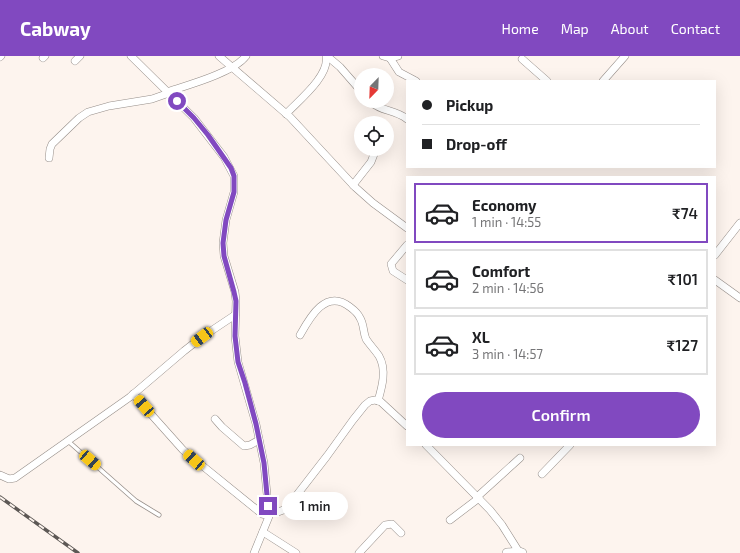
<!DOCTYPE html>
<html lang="en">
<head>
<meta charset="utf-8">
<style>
  :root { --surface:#fff; --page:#f2f2f2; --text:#202124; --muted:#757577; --line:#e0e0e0; --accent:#8149c0 }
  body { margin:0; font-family:"Exo 2",sans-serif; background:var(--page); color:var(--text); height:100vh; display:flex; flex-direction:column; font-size:15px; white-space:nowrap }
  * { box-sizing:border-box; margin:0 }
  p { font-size:13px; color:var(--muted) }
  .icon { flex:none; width:22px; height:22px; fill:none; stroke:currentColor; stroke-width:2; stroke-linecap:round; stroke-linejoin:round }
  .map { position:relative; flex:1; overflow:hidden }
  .sheet { position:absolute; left:406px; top:120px; width:310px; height:270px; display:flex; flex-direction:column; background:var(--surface); border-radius:0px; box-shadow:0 4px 16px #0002 }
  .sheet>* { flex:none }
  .hud { position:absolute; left:406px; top:24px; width:310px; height:88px; border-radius:0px; box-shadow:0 4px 16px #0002; display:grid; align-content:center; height:88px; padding:0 16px; background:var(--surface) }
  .needle { width:26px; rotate:203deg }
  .controls { position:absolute; left:354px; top:12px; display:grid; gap:8px }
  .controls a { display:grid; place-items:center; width:40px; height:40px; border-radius:50%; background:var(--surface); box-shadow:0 4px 16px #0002; font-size:20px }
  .end { position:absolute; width:18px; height:18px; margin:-9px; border:5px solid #8149c0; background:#fff; box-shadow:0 0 0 2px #fff }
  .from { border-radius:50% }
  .bubble { position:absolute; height:28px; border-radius:14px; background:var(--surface); box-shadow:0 4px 16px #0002; font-size:13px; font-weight:600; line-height:28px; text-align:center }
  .car { position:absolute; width:12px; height:24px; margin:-12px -6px; border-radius:5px; box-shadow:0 0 3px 1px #0007; background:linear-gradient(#f5c518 24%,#345 0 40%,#f5c518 0 76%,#345 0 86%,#f5c518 0) }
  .hud b { display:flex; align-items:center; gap:14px; height:38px; font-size:15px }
  .hud b+b { border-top:1px solid var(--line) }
  .hud i { width:10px; height:10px; background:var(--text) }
  ul { padding:7px 0 0; list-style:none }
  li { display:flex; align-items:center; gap:12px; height:60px; margin:0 8px 6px; padding:0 8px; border:2px solid var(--line); border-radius:0px }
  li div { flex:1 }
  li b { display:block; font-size:15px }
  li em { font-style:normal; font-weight:600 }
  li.current { border-color:var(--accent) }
  li>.icon { width:36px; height:36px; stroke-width:1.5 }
  .button { display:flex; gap:8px; margin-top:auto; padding:8px 16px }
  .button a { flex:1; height:46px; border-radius:24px; background:var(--accent); color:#fff; font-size:16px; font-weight:600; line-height:46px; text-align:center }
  header { display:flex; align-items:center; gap:24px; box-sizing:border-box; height:56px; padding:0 20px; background:var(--accent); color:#fff }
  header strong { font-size:19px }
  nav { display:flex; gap:22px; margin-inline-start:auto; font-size:14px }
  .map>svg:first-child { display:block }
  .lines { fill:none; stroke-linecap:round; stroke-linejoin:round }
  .service-casing { stroke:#968e89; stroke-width:5 }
  .minor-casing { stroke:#968e89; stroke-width:8 }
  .tertiary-casing { stroke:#968e89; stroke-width:10 }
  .service { stroke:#fff; stroke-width:3.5 }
  .minor { stroke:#fff; stroke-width:7 }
  .tertiary { stroke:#fff; stroke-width:9 }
  .rail-casing { stroke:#5d5855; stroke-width:3.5 }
  .rail { stroke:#fdf4ee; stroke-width:2; stroke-dasharray:6; stroke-linecap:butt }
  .route { stroke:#8149c0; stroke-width:5 }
</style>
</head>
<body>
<header>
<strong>Cabway</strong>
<nav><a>Home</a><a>Map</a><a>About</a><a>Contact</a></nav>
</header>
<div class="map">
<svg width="740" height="497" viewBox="0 0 740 497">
  <rect width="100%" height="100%" fill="#fdf4ee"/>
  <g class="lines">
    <defs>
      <path id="service" d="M68,385L136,445L159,459"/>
      <g id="minor">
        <path d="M131,0L194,62L224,101L234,120V136L226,164L223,187L224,200L235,236L236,245L235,280L238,306L256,368L264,407L268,449L270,453L278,456L286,453L327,400L353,364L365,349L370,345L375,344L381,346L407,370"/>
        <path d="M219,0L290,61L355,131L373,147L407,172"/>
        <path d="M327,0L340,11L361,35"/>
        <path d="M383,0L390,2L398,0"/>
        <path d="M0,1L1,0"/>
        <path d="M43,2L45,0"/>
        <path d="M390,2L399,16L416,25"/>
        <path d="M522,3L547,25"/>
        <path d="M75,5L80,0"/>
        <path d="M603,25L625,0"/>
        <path d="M167,36C188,29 233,17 246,0"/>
        <path d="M370,45C381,56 394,53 407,63"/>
        <path d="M286,58C298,45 330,20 326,0"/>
        <path d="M49,102L50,93L52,88L79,62L88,56L109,50L152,43L169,37"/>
        <path d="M353,129L371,106L376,93"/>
        <path d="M407,189L391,208L393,215L407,224"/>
        <path d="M715,199L740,167"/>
        <path d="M715,224L740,242"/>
        <path d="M300,279C310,261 326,232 350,251C354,254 358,257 360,262C364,268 363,276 366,283C370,289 375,294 379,300C387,314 382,331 378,345"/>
        <path d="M133,338L183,394L262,458L266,459L274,455"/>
        <path d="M215,363L222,371L244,390L250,389L259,384"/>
        <path d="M426,389L490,454L502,469L519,496"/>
        <path d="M542,418L570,389"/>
        <path d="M0,419L9,423L15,422L130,341L184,295L202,281L235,259"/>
        <path d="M477,441L520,402"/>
        <path d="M450,464L479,442"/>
        <path d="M263,476L296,497"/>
        <path d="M254,497L270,458"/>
        <path d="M359,497L385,469L392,468L401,477"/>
      </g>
      <path id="tertiary" d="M507,497L519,496L522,497"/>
    </defs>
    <use href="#service" class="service-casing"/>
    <use href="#minor" class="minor-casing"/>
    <use href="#tertiary" class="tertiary-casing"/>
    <use href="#service" class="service"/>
    <use href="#minor" class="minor"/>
    <use href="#tertiary" class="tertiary"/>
    <defs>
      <path id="rail" d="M0,441L78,497"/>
    </defs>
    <use href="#rail" class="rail-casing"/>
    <use href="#rail" class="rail"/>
  </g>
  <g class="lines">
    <path class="route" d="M177,45L194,62L208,79L231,112L234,120V136L226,164L223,187L224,200L234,236L236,245L235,280L238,306L245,327L256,368L264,407L268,450"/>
  </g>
</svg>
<div class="controls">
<a><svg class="needle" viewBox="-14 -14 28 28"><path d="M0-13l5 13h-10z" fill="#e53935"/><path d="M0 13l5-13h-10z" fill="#757577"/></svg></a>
<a><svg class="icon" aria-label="locate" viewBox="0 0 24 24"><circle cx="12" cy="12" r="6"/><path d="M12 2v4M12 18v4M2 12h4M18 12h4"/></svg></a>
</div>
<i class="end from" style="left:177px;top:45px"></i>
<i class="end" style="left:268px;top:450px"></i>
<div class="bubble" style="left:282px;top:436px;width:66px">1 min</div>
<i class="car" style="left:202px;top:281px;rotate:233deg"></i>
<i class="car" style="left:144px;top:350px;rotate:319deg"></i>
<i class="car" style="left:90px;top:404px;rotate:131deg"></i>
<i class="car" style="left:194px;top:404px;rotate:312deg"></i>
<div class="hud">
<b><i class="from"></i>Pickup</b>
<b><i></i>Drop-off</b>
</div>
<section class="sheet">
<ul>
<li class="current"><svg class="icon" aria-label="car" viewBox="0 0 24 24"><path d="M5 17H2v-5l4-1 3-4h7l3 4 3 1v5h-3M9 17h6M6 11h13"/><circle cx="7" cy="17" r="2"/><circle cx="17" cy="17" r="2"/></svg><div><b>Economy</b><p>1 min · 14:55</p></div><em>₹74</em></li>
<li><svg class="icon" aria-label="car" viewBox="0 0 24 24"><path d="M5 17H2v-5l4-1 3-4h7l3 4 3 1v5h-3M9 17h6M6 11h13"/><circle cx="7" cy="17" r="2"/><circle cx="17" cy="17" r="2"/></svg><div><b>Comfort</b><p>2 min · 14:56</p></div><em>₹101</em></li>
<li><svg class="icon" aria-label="car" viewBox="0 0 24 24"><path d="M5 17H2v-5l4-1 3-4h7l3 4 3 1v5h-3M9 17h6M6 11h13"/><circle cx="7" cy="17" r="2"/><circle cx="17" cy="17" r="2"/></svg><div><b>XL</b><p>3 min · 14:57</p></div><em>₹127</em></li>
</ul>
<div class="button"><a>Confirm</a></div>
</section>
</div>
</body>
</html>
